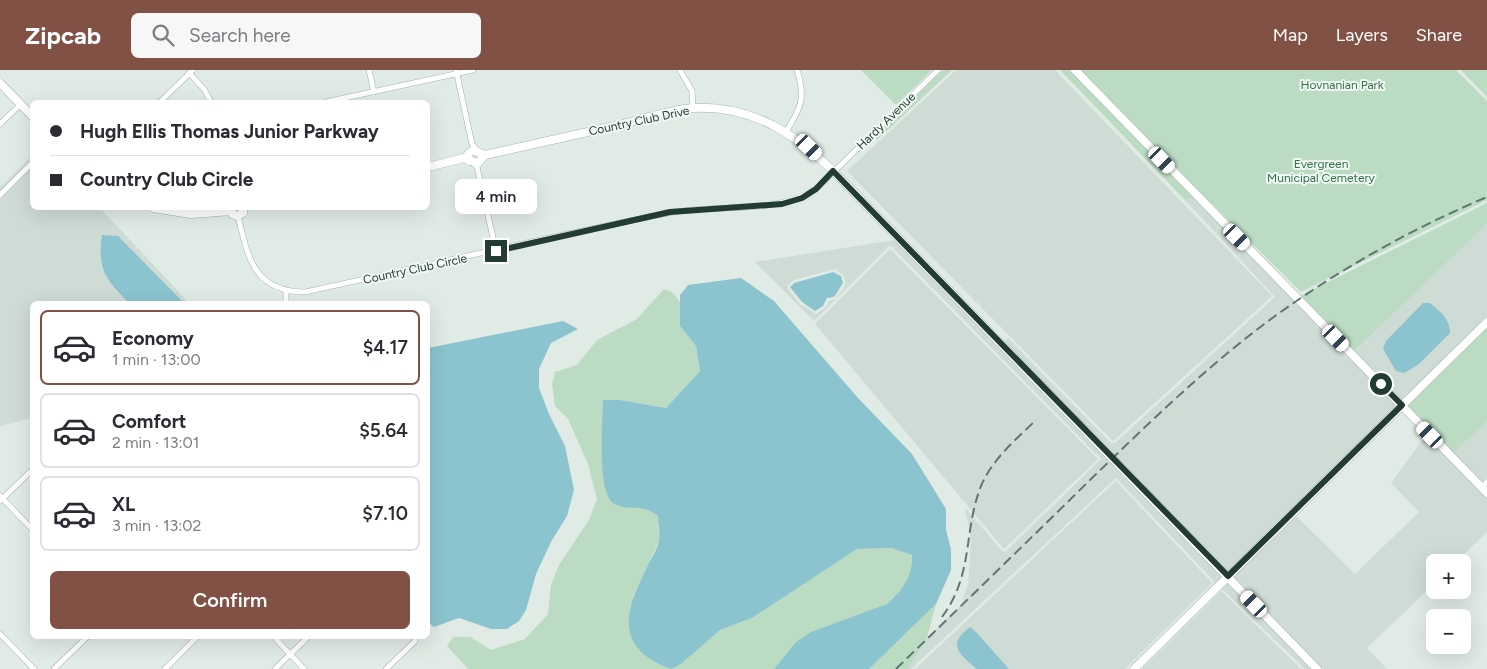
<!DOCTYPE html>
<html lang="en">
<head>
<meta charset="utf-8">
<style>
  :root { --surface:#fff; --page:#f7f7f7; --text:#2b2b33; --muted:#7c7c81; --line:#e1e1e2; --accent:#825146 }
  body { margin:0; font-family:Figtree,sans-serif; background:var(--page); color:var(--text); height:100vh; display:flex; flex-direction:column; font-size:19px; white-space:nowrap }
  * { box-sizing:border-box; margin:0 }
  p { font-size:16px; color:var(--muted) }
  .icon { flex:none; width:28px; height:28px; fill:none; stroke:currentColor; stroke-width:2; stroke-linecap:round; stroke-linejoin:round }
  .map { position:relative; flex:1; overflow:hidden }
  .details { position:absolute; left:30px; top:231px; width:400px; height:338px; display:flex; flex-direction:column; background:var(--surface); border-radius:8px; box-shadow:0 5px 20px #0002 }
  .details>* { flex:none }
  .hud { position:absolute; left:30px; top:30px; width:400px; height:110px; border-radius:8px; box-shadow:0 5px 20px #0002; display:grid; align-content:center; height:110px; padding:0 20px; background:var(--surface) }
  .buttons { position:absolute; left:1426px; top:484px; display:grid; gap:10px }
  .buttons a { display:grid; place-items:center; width:45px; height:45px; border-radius:8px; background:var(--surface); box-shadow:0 5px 20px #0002; font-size:25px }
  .end { position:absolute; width:22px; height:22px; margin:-11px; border:6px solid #223b34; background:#fff; box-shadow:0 0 0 2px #fff }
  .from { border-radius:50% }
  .bubble { position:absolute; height:35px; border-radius:8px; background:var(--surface); box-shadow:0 5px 20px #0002; font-size:16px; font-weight:600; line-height:35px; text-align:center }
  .car { position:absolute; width:15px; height:30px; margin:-15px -8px; border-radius:6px; box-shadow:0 0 4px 1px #0007; background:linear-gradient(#fff 24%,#345 0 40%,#fff 0 76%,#345 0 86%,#fff 0) }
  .hud b { display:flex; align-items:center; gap:18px; height:48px; font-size:19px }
  .hud b+b { border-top:1px solid var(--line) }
  .hud i { width:12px; height:12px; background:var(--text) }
  ul { padding:9px 0 0; list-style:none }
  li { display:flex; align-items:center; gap:15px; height:75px; margin:0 10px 8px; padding:0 10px; border:2px solid var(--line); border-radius:8px }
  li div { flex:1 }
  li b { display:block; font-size:19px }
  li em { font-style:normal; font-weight:600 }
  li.selected { border-color:var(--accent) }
  li>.icon { width:45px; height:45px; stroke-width:1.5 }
  .primary-button { display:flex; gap:10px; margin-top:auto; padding:10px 20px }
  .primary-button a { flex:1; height:58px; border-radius:8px; background:var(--accent); color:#fff; font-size:20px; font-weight:600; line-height:58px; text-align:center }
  header { display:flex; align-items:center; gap:30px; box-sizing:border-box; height:70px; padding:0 25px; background:var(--accent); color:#fff }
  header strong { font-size:24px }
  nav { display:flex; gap:28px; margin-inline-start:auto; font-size:18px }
  .search { width:350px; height:45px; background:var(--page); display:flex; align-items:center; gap:12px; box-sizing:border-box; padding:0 18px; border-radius:8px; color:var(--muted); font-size:19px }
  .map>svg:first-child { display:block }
  .built { fill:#cfdbd5; fill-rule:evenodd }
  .green { fill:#bbdbc3 }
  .water { fill:#8bc4ce }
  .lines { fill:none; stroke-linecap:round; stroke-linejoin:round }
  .street-casing { stroke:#a4b3ad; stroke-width:6 }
  .secondary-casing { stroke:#a0b6ae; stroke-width:9 }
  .street { stroke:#fff; stroke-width:5 }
  .secondary { stroke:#fff; stroke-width:8 }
  .rail { stroke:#5c776f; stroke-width:2; stroke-dasharray:10 5; stroke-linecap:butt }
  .route { stroke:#223b34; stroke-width:6 }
  .labels { text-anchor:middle; stroke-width:4; stroke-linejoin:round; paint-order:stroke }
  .park-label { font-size:12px; fill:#2e7047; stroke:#f1f8f4 }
  .street-label { font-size:12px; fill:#223b34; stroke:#f1f8f4 }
</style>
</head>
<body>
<header>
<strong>Zipcab</strong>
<div class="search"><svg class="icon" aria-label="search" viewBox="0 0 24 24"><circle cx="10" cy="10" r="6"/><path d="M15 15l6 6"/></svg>Search here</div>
<nav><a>Map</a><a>Layers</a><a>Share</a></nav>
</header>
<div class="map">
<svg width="1487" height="599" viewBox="0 0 1487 599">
  <rect width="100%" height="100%" fill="#e1ebe6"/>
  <g class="built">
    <path d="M956,0H1055L1272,226L1113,371L847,101Z"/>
    <path d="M32,86V138H100L190,234H32V348L0,356V117Z"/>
    <path d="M1194,128L1397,335L1228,501L1004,272L1008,268L1111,373H1115L1275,227L1184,129Z"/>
    <path d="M1487,154V248L1402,330L1354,281Z"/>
    <path d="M895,170L1223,506L1214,515V511L1116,408L911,599H908L927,568L961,535L968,514L971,469L965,438L1002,481L1005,482L1101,389L891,176L888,177L814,251L755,192ZM835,199L843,205L846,213L843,219L835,229L829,231L825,238L816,244L800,234L788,219V215L794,210Z"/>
    <path d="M890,179L1098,389L1004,479L815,254Z"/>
    <path d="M1487,351V407L1482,412L1453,383Z"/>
    <path d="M1426,365L1487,428V462L1456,492H1435V513L1367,578L1387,599H1322L1233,506L1295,445L1355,504L1419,442L1391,413Z"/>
    <path d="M1116,411L1212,513L1125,599H915Z"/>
    <path d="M1227,511L1312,599H1305L1221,518Z"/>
    <path d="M1221,521L1301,599H1142Z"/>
  </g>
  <g class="green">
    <path d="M861,0H932L896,35Z"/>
    <path d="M943,0H952L877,70L874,67Z"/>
    <path d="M1060,0H1069L1194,128L1184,129Z"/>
    <path d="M1077,0H1456L1487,31V130L1301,222Z"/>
    <path d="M1461,0H1487V27Z"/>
    <path d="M1487,133V154L1354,281L1300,226Z"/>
    <path d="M664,219L672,222L680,232V256L696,276L700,301L666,338L620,330L603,365L602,394L618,436L648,438L658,446L659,471L633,526L681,594L720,560L752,548L857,479L891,478L912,485C913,506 904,520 887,534L796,572L774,599H468L447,576L453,567H470L491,580L525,569L548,544L551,515L559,495L589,450L597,429L588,394L568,349L555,336L552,314L555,302L577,295L597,270L637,249Z"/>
    <path d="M1487,257V351L1453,383L1406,335Z"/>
    <path d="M936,534L927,568L908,599H869Z"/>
  </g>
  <g class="water">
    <path d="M102,165L118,166L185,234H130C106,210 97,200 102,165Z"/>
    <path d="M833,202L841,206L843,213L834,227L827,228L823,236L815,241L802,232L790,217L794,213Z"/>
    <path d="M741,208L774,231L858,328L912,384L946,439V460L951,479V500L936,534L869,599H774L796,572L811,562L887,534C903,520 913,506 912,485L891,478L857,479L752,548L720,560L681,594L671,599C614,578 624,542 647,497C650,489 659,478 659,469C660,462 658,454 658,446C640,432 630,442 615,434C596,426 603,350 603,330H620L666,338L700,301L696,276L680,256V225L688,215Z"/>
    <path d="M1423,233H1430C1440,242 1450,248 1450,263L1419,294L1404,303L1396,301L1383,279L1386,271Z"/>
    <path d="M563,251L578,259L551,273L539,299V318L549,344L565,376L574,420L567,446L551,472L536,504L526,540L519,551L507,559H491L459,548L434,557L428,552V278Z"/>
    <path d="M970,557L976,562L1009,599H977C961,585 945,575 970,557Z"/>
  </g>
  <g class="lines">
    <defs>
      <g id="street">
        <path d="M369,0L374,22"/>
        <path d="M456,0L472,74L476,79"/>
        <path d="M680,0L692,21L693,38"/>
        <path d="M189,3L204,19L211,32"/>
        <path d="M160,32L193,0"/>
        <path d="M326,32L473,0"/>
        <path d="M0,54L21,34"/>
        <path d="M786,62C801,38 806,28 797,0"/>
        <path d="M474,94L477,97L496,181"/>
        <path d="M0,125L32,93"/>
        <path d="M238,146C248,188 254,222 305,222C426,196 547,167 668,143C717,133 772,146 816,119L938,0"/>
        <path d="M286,234V221"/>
        <path d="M1482,417L1487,412"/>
        <path d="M0,426L32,459"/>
        <path d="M0,431L32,400"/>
        <path d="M0,564L34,599"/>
        <path d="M273,566L304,599"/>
        <path d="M54,599L88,566"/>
        <path d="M165,599L198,566"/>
        <path d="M275,599L309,566"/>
        <path d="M386,599L415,571"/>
      </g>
      <g id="secondary">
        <path d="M1075,0L1487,423"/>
        <path d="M0,13L32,46"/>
        <path d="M466,89L478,93L485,85"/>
        <path d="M469,91L468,84L473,80L485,85C530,75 574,65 619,55C643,49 669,40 693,38C755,35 799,66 840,108L1317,599"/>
        <path d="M428,97L468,87"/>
        <path d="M153,138L191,144L231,141"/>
        <path d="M231,138L232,144L237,146L243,143V138"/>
        <path d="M1134,599L1487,252"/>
      </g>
    </defs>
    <use href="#street" class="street-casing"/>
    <use href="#secondary" class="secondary-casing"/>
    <use href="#street" class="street"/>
    <use href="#secondary" class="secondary"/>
    <g class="rail">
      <path d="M942,547C974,504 963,462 981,416C992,390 1014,371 1035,351"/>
      <path d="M896,599C961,536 1026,473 1091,409C1149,353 1206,297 1271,249C1338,200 1411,159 1487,127"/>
    </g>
  </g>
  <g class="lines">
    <path class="route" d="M496,181L670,142L782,134L802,128L816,119L833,101L1228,506L1402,335L1381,314"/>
  </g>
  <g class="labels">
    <g class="park-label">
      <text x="1342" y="19">Hovnanian Park</text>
      <text x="1321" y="98">Evergreen<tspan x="1321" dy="14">Municipal Cemetery</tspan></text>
    </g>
    <g class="street-label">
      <text transform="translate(639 51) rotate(-12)" y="4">Country Club Drive</text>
      <text transform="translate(886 51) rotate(-44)" y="4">Hardy Avenue</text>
      <text transform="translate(415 199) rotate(-12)" y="4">Country Club Circle</text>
    </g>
  </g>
</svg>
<div class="buttons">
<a>+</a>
<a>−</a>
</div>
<i class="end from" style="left:1381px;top:314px"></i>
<i class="end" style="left:496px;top:181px"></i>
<div class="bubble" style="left:455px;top:109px;width:82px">4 min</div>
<i class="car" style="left:809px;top:77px;rotate:134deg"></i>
<i class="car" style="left:1162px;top:90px;rotate:136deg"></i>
<i class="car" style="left:1237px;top:167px;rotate:135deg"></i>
<i class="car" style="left:1336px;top:268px;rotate:136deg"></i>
<i class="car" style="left:1430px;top:365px;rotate:316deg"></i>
<i class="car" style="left:1254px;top:534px;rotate:316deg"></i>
<div class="hud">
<b><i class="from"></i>Hugh Ellis Thomas Junior Parkway</b>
<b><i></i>Country Club Circle</b>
</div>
<section class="details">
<ul>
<li class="selected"><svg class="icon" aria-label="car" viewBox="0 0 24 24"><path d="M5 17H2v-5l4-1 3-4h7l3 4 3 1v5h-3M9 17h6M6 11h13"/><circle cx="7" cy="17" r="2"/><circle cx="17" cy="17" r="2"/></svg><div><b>Economy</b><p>1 min · 13:00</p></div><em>$4.17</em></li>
<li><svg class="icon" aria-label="car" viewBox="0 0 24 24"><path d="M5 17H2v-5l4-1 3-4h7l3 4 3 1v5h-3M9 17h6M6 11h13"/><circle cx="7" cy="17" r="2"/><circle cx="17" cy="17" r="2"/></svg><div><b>Comfort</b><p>2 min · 13:01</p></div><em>$5.64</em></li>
<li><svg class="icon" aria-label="car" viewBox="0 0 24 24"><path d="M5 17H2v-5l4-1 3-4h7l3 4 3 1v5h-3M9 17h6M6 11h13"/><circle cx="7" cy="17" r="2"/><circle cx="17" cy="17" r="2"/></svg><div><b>XL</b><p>3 min · 13:02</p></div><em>$7.10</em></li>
</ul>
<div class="primary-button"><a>Confirm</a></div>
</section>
</div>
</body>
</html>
